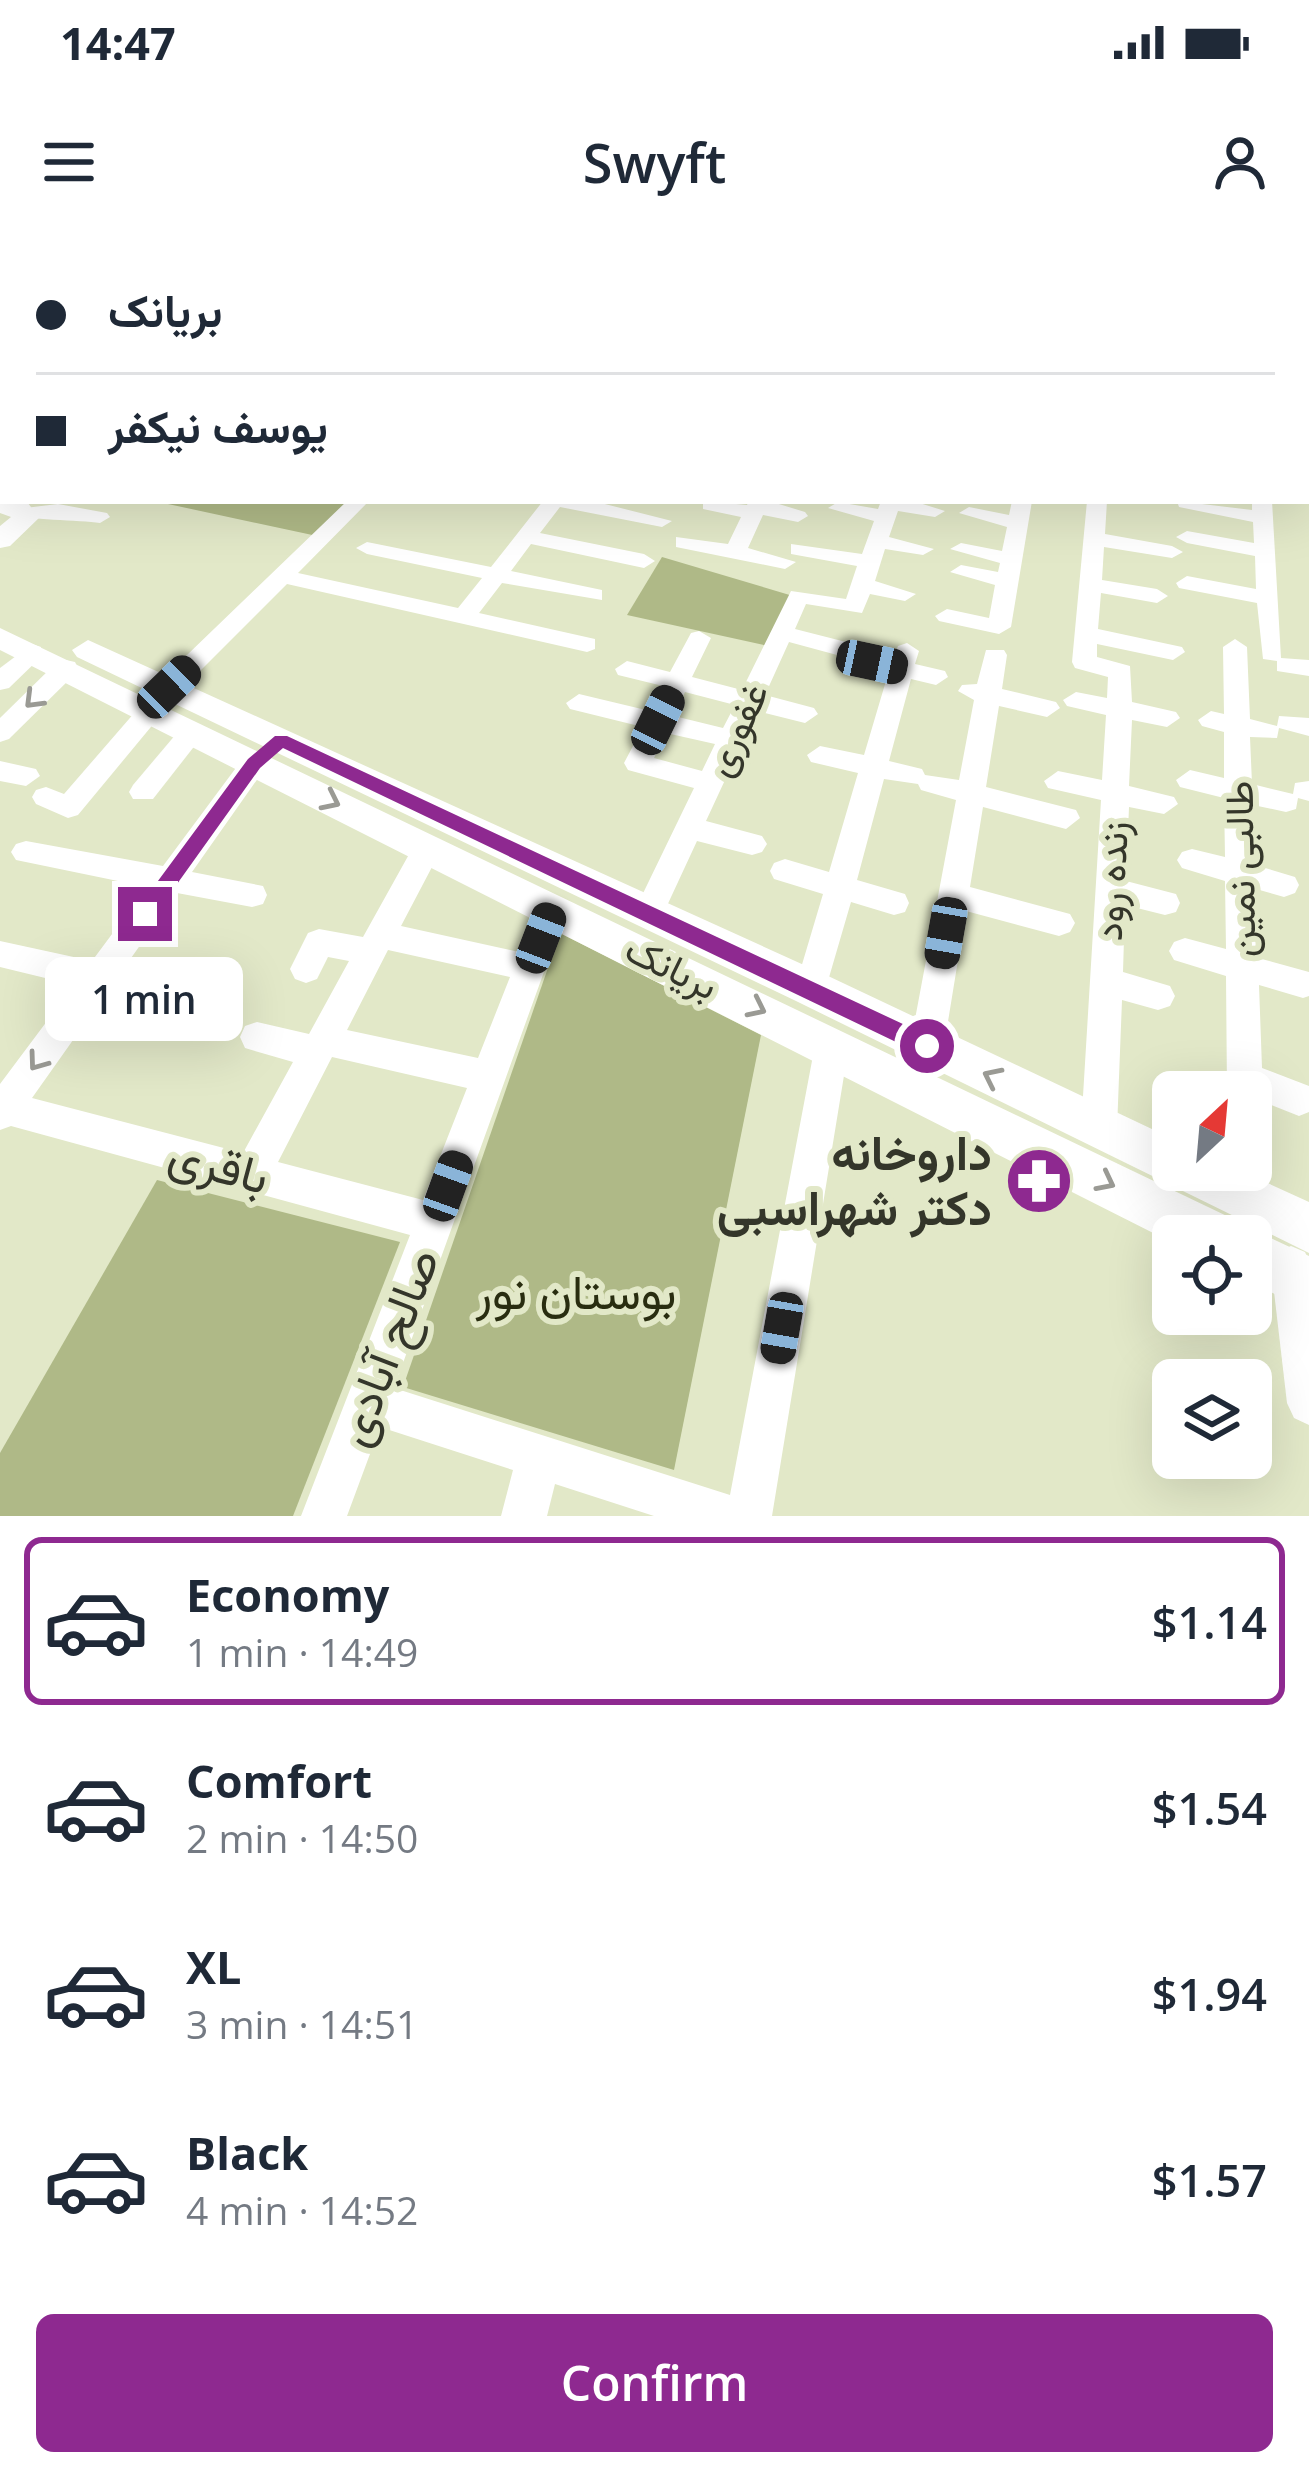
<!DOCTYPE html>
<html lang="en">
<head>
<meta charset="utf-8">
<style>
  :root { --surface:#fff; --page:#f2f2f3; --text:#1f2937; --muted:#747a83; --line:#e0e1e3; --accent:#8e2990 }
  body { margin:0; font-family:"Open Sans",Vazirmatn,sans-serif; background:var(--page); color:var(--text); height:100vh; display:flex; flex-direction:column; font-size:45px; white-space:nowrap }
  * { box-sizing:border-box; margin:0 }
  p { font-size:39px; color:var(--muted) }
  .icon { flex:none; width:66px; height:66px; fill:none; stroke:currentColor; stroke-width:2; stroke-linecap:round; stroke-linejoin:round }
  .map { position:relative; height:1276px; overflow:hidden }
  .sheet { display:flex; flex-direction:column; background:var(--surface); flex:1 }
  .sheet>* { flex:none }
  .banner { position:absolute; left:0px; top:0px; width:1311px; height:264px; box-shadow:0 12px 48px #0002; display:grid; align-content:center; height:264px; padding:0 36px; background:var(--surface) }
  .needle { width:78px; rotate:26deg }
  .fabs { position:absolute; left:1152px; top:831px; display:grid; gap:24px }
  .fabs a { display:grid; place-items:center; width:120px; height:120px; border-radius:18px; background:var(--surface); box-shadow:0 12px 48px #0002; font-size:60px }
  .end { position:absolute; width:54px; height:54px; margin:-27px; border:15px solid #8e2990; background:#fff; box-shadow:0 0 0 6px #fff }
  .from { border-radius:50% }
  .bubble { position:absolute; height:84px; border-radius:18px; background:var(--surface); box-shadow:0 12px 48px #0002; font-size:39px; font-weight:600; line-height:84px; text-align:center }
  .car { position:absolute; width:36px; height:72px; margin:-36px -18px; border-radius:15px; box-shadow:0 0 9px 3px #0007; background:linear-gradient(#222 24%,#8ab4d8 0 40%,#222 0 76%,#8ab4d8 0 86%,#222 0) }
  .banner b { display:flex; align-items:center; gap:42px; height:114px; font-size:45px }
  .banner b+b { border-top:3px solid var(--line) }
  .banner i { width:30px; height:30px; background:var(--text) }
  ul { padding:21px 0 0; list-style:none }
  li { display:flex; align-items:center; gap:36px; height:168px; margin:0 24px 18px; padding:0 12px; border:6px solid transparent; border-radius:18px }
  li div { flex:1 }
  li b { display:block; font-size:45px }
  li em { font-style:normal; font-weight:600 }
  li.selected { border-color:var(--accent) }
  li>.icon { width:108px; height:108px; stroke-width:1.5 }
  .cta { display:flex; gap:24px; margin-top:auto; padding:24px 36px }
  .cta a { flex:1; height:138px; border-radius:18px; background:var(--accent); color:#fff; font-size:48px; font-weight:600; line-height:138px; text-align:center }
  .status { display:flex; justify-content:space-between; align-items:center; height:84px; padding:0 60px; background:var(--surface); direction:ltr }
  .status svg { height:33px; fill:currentColor }
  header { display:flex; justify-content:space-between; align-items:center; height:156px; padding:0 36px; background:var(--surface); font-size:54px; font-weight:600 }
  .map>svg:first-child { display:block }
  .green { fill:#afb987 }
  .lines { fill:none; stroke-linecap:round; stroke-linejoin:round }
  .minor { fill:#fff; fill-rule:evenodd }
  .major { fill:#fff; fill-rule:evenodd }
  .oneway { stroke:#9a9a94 }
  .route { fill:#8e2990 }
  .labels { text-anchor:middle; stroke-width:12; stroke-linejoin:round; paint-order:stroke }
  .street-label { font-size:39px; fill:#34362a; stroke:#e2e8c8 }
  .near-poi-label { font-size:48px; font-weight:bold; fill:#34362a; stroke:#e2e8c8; text-anchor:end }
  .near-street-label { font-size:48px; fill:#34362a; stroke:#e2e8c8 }
  .near-park-label { font-size:48px; fill:#292d10; stroke:#e2e8c8 }
</style>
</head>
<body>
<div class="status"><b>14:47</b><svg viewBox="0 0 49 12"><path d="M0 12V9h3v3zM5 12V6h3v6zM10 12V3h3v9zM15 12V0h3v12zM26 1h20v11H26zM47 4h2v5h-2z"/></svg></div>
<header><svg class="icon" aria-label="menu" viewBox="0 0 24 24"><path d="M4 6h16M4 12h16M4 18h16"/></svg>Swyft<svg class="icon" aria-label="person" viewBox="0 0 24 24"><circle cx="12" cy="8" r="4"/><path d="M4 21q1-7 8-7t8 7"/></svg></header>
<div class="map">
<svg width="1309" height="1276" viewBox="0 0 1309 1276">
  <rect width="100%" height="100%" fill="#e2e8c8"/>
  <g class="green">
    <path d="M154,261H351L317,296Z"/>
    <path d="M662,317L793,356L768,406L627,375Z"/>
    <path d="M560,693L761,795L674,1230L403,1147Z"/>
    <path d="M157,940L400,1002L293,1276H0V1213Z"/>
  </g>
  <g class="lines">
    <g class="minor">
      <path d="M0,0H13L0,7Z"/>
      <path d="M35,0H64L67,3H36Z"/>
      <path d="M106,0H124L104,3Z"/>
      <path d="M318,0H336L316,3Z"/>
      <path d="M420,0H439L418,3Z"/>
      <path d="M475,0H497L499,3H478Z"/>
      <path d="M561,0H580L559,3Z"/>
      <path d="M600,0H618L598,3Z"/>
      <path d="M640,0H661L663,3H643Z"/>
      <path d="M710,0H735L738,3H713Z"/>
      <path d="M843,0H868L871,3H846Z"/>
      <path d="M893,0H908L891,3Z"/>
      <path d="M973,0H988L971,3Z"/>
      <path d="M1066,0H1080L1064,3Z"/>
      <rect x="1286" y="0" width="14" height="3"/>
      <rect x="1308" y="21" width="1" height="8"/>
      <path d="M3,52V63L0,64V53Z"/>
      <path d="M0,78L3,79V89L0,88Z"/>
      <rect x="1308" y="87" width="1" height="10"/>
      <rect x="1308" y="118" width="1" height="18"/>
      <rect x="1308" y="238" width="1" height="12"/>
      <path d="M347,261H369L298,333L458,368L482,338L367,314L356,308L367,302L491,327L543,261H593L672,281L662,287L560,267L540,293L644,314L655,321L644,328L531,304L511,331L602,350V360L502,343L479,373L595,399V409L587,412L287,344L178,453H160L156,447L160,441Z"/>
      <path d="M703,261L747,265L749,261H769L805,272L808,276L798,282L763,275L748,308L796,322L785,329L676,307V297L728,304L741,277L703,269Z"/>
      <path d="M881,261H913L945,271L935,277L898,271L889,297L934,309L923,315L885,309L875,341L916,354L905,361L870,354L862,373L806,364L795,389L846,402L849,407L837,415L789,402L765,455L814,468L818,474L805,483L757,471L706,581L762,596L767,604L762,612L752,615L697,601L659,683L648,687L637,683L633,674L694,548L628,530L624,523L643,487L570,469L566,463L579,454L650,471L663,446L618,435L615,429L627,421L670,432L691,393L699,391L711,398L692,437L742,450L791,351L846,359L857,326L791,314V304L862,314L874,281L828,268L838,262L878,269ZM685,452L735,465L723,488L674,476ZM666,493L715,504L702,531L654,518Z"/>
      <path d="M1012,261H1032L1011,387L999,394L939,381L935,376L947,369L989,378L995,345L950,332L961,325L998,332L1000,323L950,309L961,303L1002,311L1007,287L959,273L969,267L1009,275Z"/>
      <path d="M1087,261H1107L1105,294L1172,306L1183,312L1172,318L1104,307L1102,340L1157,349L1168,356L1157,363L1101,353L1098,389L1182,407L1185,412L1173,420L1097,404V417L1130,426L1132,462L1176,472L1180,478L1167,487L1132,480L1129,546L1174,557L1178,564L1164,574L1129,567L1126,641L1176,654L1180,663L1176,672L1165,675L1125,665L1123,732L1170,746L1175,756L1170,766L1158,770L1122,760L1117,889L1112,901L1099,906L1086,901L1081,889L1101,560L1048,548L1044,541L1058,531L1102,540L1106,475L1067,466L1063,460L1076,452L1107,458L1108,437L1075,428L1072,422Z"/>
      <path d="M1177,261L1252,270V261H1272L1281,418L1309,420V436L1277,431V421L1263,419L1257,363L1179,348L1176,343L1187,336L1256,349L1255,316L1187,303L1176,297L1187,291L1254,303L1253,282L1179,267Z"/>
      <path d="M58,264L107,273L110,277L100,283C81,280 23,280 15,274L25,268Z"/>
      <path d="M1235,399L1247,407L1250,479L1277,486L1279,476L1309,478V496L1279,488L1277,498L1250,497L1252,544L1293,554L1295,543L1309,541V561L1298,558L1296,569L1286,572L1253,565L1255,625L1295,637L1299,645L1295,653L1284,657L1256,649L1258,718L1309,732V756L1303,758L1259,745L1262,828L1309,846V872L1299,876L1259,860L1251,866V852H1227L1226,736L1174,720L1169,711L1174,702L1185,698L1226,709L1225,641L1182,628L1177,620L1182,612L1192,609L1225,617L1224,558L1180,547L1176,540L1190,530L1224,538V492L1202,486L1198,480L1211,471L1224,474L1223,407Z"/>
      <path d="M907,403L919,411L915,424L945,431L948,437L936,445L911,439L889,521L922,529L925,535L959,540L974,460L958,451L962,445L977,444L986,410H1004L1007,415L1002,449L1056,462L1060,468L1047,477L999,466L986,547L1076,570L1080,578L1066,589L983,567L970,647L1070,674L1075,683L1070,692L1059,696L966,671L944,806L939,817L927,821L915,817L910,806L956,560L921,550L918,544L884,539L857,640L905,654L909,663L905,672L894,675L851,662L823,758L811,762L799,758L795,748L823,654L774,639L770,631L774,623L785,619L829,632L858,533L811,522L807,515L820,506L864,515L888,434L862,428L859,422L871,414L893,419L898,406Z"/>
      <path d="M32,404L41,407V417L9,448L0,450V428Z"/>
      <path d="M66,420L75,422L78,428L75,434L9,499L0,502V478L57,422Z"/>
      <path d="M151,461L160,464L164,470L160,476L78,575L68,578L36,564L32,557L36,550L46,547L64,554L142,464Z"/>
      <path d="M191,484L204,493L200,499L153,559H133L129,552L133,545L182,487Z"/>
      <path d="M254,514L268,524L192,632L263,646L267,655L263,664L252,667L177,653L124,728L204,748L209,758L204,768L192,772L107,752L32,858L243,913L293,822L245,808L240,797L245,786L257,782L309,794L349,721L328,717L317,739L306,743L295,739L290,729L308,693L319,689L363,697L417,600H437L442,608L401,686L519,712L541,659L552,656L563,659L567,668L394,1148L730,1255L815,805L820,794L832,790L844,794L849,805L772,1276H654L555,1244L547,1276H501L513,1230L380,1187L347,1276H301L410,995L11,886L0,890V844L74,745L0,727V701L92,721L147,647L16,620L11,612L16,604L26,601L163,626L244,517ZM388,710L510,737L478,818L347,790ZM332,817L467,848L423,960L278,922Z"/>
      <path d="M0,521L36,529L40,536L26,546L0,541Z"/>
      <path d="M1291,1006L1305,1012L1309,1021V1185L1294,1178L1287,1163L1271,1026L1277,1012Z"/>
    </g>
    <g class="major">
      <path d="M266,0H298L300,3H268Z"/>
      <path d="M671,0H692L669,3Z"/>
      <path d="M991,0H1024L1026,3H993Z"/>
      <rect x="1308" y="50" width="1" height="13"/>
      <path d="M3,185V201H0V186Z"/>
      <path d="M0,257L28,263L39,278L10,306L0,308V286L11,277L0,273Z"/>
      <path d="M0,388L1231,978L1238,995L1251,989L1309,1016V1070L1251,1043V996H1173V1003L0,410Z"/>
      <path d="M88,400L826,735L1173,899V930H1239L1309,962V1013L796,761L77,417L72,410Z"/>
    </g>
  </g>
  <defs><path id="oneway-chevron" d="M-2-3.5L2.5 0L-2 3.5" fill="none" stroke-width="1.6" stroke-linecap="round" stroke-linejoin="round" transform="scale(3)"/></defs>
  <g class="oneway">
    <use href="#oneway-chevron" transform="translate(33 460) rotate(135)"/>
    <use href="#oneway-chevron" transform="translate(331 561) rotate(26)"/>
    <use href="#oneway-chevron" transform="translate(757 768) rotate(26)"/>
    <use href="#oneway-chevron" transform="translate(37 822) rotate(126)"/>
    <use href="#oneway-chevron" transform="translate(992 837) rotate(-154)"/>
    <use href="#oneway-chevron" transform="translate(1106 942) rotate(27)"/>
  </g>
  <path class="route" d="M275,496H287L935,799V813H919L283,508L260,528L152,679H138V668L248,519Z"/>
  <defs>
    <symbol id="pharmacy-disc" viewBox="-11 -11 22 22"><circle r="9.5" fill="#8e2990" stroke="#e2e8c8"/><path d="M-2-6h4v4h4v4h-4v4h-4v-4h-4v-4h4Z" fill="#fff"/></symbol>
  </defs>
  <g fill-rule="evenodd">
    <use href="#pharmacy-disc" x="1001" y="903" width="76" height="76"/>
  </g>
  <g class="labels">
    <g class="street-label">
      <text transform="translate(736 489) rotate(-65)" y="14">غفوری</text>
      <text transform="translate(1240 629) rotate(-91)" y="14">طالبی نمین</text>
      <text transform="translate(1111 641) rotate(-87)" y="14">زنده رود</text>
      <text transform="translate(672 727) rotate(26)" y="14">بریانک</text>
    </g>
    <g class="near-poi-label">
      <text x="992" y="930">داروخانه<tspan x="992" dy="55">دکتر شهراسبی</tspan></text>
    </g>
    <g class="near-street-label">
      <text transform="translate(219 925) rotate(15)" y="17">باقری</text>
      <text transform="translate(387 1107) rotate(-69)" y="17">صالح آبادی</text>
    </g>
    <g class="near-park-label">
      <text x="576" y="1069">بوستان نور</text>
    </g>
  </g>
</svg>
<div class="fabs">
<a><svg class="needle" viewBox="-14 -14 28 28"><path d="M0-13l5 13h-10z" fill="#e53935"/><path d="M0 13l5-13h-10z" fill="#747a83"/></svg></a>
<a><svg class="icon" aria-label="locate" viewBox="0 0 24 24"><circle cx="12" cy="12" r="6"/><path d="M12 2v4M12 18v4M2 12h4M18 12h4"/></svg></a>
<a><svg class="icon" aria-label="layers" viewBox="0 0 24 24"><path d="M12 4l9 5-9 5-9-5zM3 14l9 5 9-5"/></svg></a>
</div>
<i class="end from" style="left:927px;top:806px"></i>
<i class="end" style="left:145px;top:674px"></i>
<div class="bubble" style="left:45px;top:717px;width:198px">1 min</div>
<i class="car" style="left:872px;top:422px;rotate:102deg"></i>
<i class="car" style="left:169px;top:447px;rotate:46deg"></i>
<i class="car" style="left:658px;top:480px;rotate:26deg"></i>
<i class="car" style="left:946px;top:693px;rotate:190deg"></i>
<i class="car" style="left:541px;top:698px;rotate:21deg"></i>
<i class="car" style="left:448px;top:946px;rotate:20deg"></i>
<i class="car" style="left:782px;top:1088px;rotate:190deg"></i>
<div class="banner">
<b><i class="from"></i>بریانک</b>
<b><i></i>یوسف نیکفر</b>
</div>
</div>
<section class="sheet">
<ul>
<li class="selected"><svg class="icon" aria-label="car" viewBox="0 0 24 24"><path d="M5 17H2v-5l4-1 3-4h7l3 4 3 1v5h-3M9 17h6M6 11h13"/><circle cx="7" cy="17" r="2"/><circle cx="17" cy="17" r="2"/></svg><div><b>Economy</b><p>1 min · 14:49</p></div><em>$1.14</em></li>
<li><svg class="icon" aria-label="car" viewBox="0 0 24 24"><path d="M5 17H2v-5l4-1 3-4h7l3 4 3 1v5h-3M9 17h6M6 11h13"/><circle cx="7" cy="17" r="2"/><circle cx="17" cy="17" r="2"/></svg><div><b>Comfort</b><p>2 min · 14:50</p></div><em>$1.54</em></li>
<li><svg class="icon" aria-label="car" viewBox="0 0 24 24"><path d="M5 17H2v-5l4-1 3-4h7l3 4 3 1v5h-3M9 17h6M6 11h13"/><circle cx="7" cy="17" r="2"/><circle cx="17" cy="17" r="2"/></svg><div><b>XL</b><p>3 min · 14:51</p></div><em>$1.94</em></li>
<li><svg class="icon" aria-label="car" viewBox="0 0 24 24"><path d="M5 17H2v-5l4-1 3-4h7l3 4 3 1v5h-3M9 17h6M6 11h13"/><circle cx="7" cy="17" r="2"/><circle cx="17" cy="17" r="2"/></svg><div><b>Black</b><p>4 min · 14:52</p></div><em>$1.57</em></li>
</ul>
<div class="cta"><a>Confirm</a></div>
</section>
</body>
</html>
